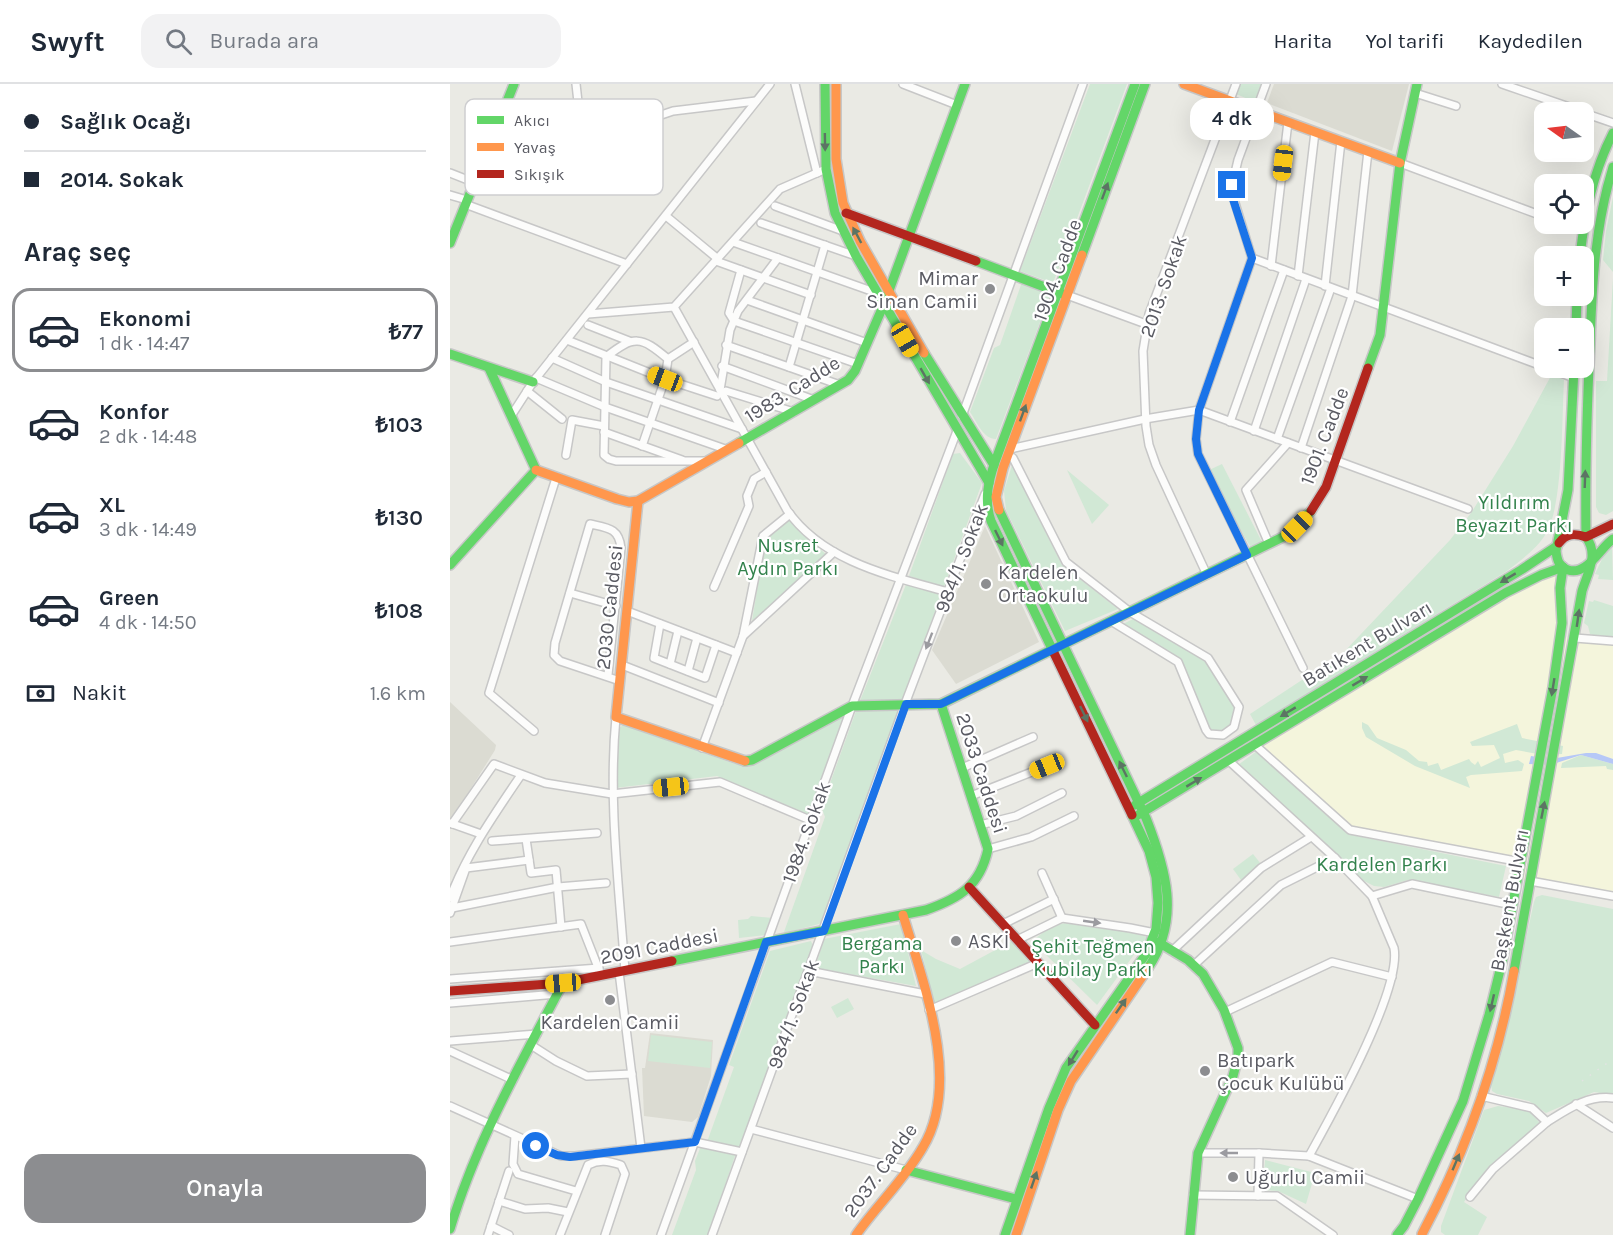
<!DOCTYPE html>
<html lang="tr">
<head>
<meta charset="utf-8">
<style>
  :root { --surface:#fff; --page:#f2f2f3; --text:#1f2937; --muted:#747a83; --line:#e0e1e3; --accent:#8c8d90 }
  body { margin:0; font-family:Karla,sans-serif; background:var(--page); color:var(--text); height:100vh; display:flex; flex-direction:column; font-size:22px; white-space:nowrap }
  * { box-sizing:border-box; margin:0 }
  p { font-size:20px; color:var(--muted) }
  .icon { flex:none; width:33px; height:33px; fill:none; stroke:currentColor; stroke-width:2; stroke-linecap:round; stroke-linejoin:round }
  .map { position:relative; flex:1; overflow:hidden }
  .drawer { display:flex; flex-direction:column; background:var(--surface); width:450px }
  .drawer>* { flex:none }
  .guide { display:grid; align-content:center; height:132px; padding:0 24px; background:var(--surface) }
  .needle { width:39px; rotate:284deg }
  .buttons { position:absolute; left:1084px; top:18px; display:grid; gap:12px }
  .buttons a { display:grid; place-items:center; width:60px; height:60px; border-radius:12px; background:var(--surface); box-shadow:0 6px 24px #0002; font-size:30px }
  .end { position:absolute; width:27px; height:27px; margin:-14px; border:8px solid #1a73e8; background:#fff; box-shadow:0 0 0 3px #fff }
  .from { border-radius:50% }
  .bubble { position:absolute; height:42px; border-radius:18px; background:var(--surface); box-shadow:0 6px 24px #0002; font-size:20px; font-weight:600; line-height:42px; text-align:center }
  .car { position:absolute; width:18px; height:36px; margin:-18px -9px; border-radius:8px; box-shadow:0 0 4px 2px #0007; background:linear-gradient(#f5c518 24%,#345 0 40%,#f5c518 0 76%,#345 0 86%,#f5c518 0) }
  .guide b { display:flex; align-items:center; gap:21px; height:57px; font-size:22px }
  .guide b+b { border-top:2px solid var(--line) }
  .guide i { width:15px; height:15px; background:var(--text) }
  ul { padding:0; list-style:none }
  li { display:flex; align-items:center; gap:18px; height:84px; margin:0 12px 9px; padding:0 12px; border:3px solid transparent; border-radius:18px }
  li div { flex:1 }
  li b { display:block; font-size:22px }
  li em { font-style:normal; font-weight:600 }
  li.active { border-color:var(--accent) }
  li>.icon { width:54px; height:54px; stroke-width:1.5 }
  h2 { padding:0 24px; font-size:27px; line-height:72px }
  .pay { display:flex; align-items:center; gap:15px; height:66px; padding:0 24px; font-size:22px }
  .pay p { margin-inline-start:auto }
  .action { display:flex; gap:12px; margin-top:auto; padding:12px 24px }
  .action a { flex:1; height:69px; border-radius:18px; background:var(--accent); color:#fff; font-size:24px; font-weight:600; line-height:69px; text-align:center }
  header { display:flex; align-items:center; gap:36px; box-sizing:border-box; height:84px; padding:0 30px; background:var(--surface); border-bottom:2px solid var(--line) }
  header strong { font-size:28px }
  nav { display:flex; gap:33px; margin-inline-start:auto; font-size:21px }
  .search { width:420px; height:54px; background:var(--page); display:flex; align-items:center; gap:15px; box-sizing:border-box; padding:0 21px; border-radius:18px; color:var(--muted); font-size:22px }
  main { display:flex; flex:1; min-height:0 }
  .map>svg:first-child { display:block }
  .commercial { fill:#f4f5dc }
  .education { fill:#dbdbd2 }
  .green { fill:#d1e8d5 }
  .water { fill:#b6c8f7 }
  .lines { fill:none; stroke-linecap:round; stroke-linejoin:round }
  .street-casing { stroke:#c7c7c7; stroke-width:10 }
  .fast-casing { stroke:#c7c7c7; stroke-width:12 }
  .slow-casing { stroke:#c7c7c7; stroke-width:12 }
  .jam-casing { stroke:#c7c7c7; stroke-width:12 }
  .street { stroke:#fcfcfb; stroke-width:7 }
  .fast { stroke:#63d668; stroke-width:9 }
  .slow { stroke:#ff974d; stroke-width:9 }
  .jam { stroke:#b3261e; stroke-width:9 }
  .rail { stroke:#e3e3e3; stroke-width:1.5; stroke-dasharray:1.5 8; stroke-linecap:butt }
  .oneway { fill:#5c7464 }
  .oneway2 { fill:#9b9ba0 }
  .route { stroke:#1a73e8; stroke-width:8 }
  .poi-dot { fill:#8c8d90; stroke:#fff; stroke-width:2 }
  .labels { text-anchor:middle; stroke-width:4.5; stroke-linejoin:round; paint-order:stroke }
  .street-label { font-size:20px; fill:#5a5b63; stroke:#fff }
  .poi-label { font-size:20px; fill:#5a5b63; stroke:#fff; text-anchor:start }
  .park-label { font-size:20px; fill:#32824c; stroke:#fff }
  .key { fill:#fff; stroke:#ceced0; stroke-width:1.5 }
  .key-label { font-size:16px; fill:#5a5b63 }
</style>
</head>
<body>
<header>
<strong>Swyft</strong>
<div class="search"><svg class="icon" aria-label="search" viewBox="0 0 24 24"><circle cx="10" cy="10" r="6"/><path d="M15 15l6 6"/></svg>Burada ara</div>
<nav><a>Harita</a><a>Yol tarifi</a><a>Kaydedilen</a></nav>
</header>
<main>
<section class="drawer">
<div class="guide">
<b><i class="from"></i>Sağlık Ocağı</b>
<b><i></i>2014. Sokak</b>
</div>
<h2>Araç seç</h2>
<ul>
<li class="active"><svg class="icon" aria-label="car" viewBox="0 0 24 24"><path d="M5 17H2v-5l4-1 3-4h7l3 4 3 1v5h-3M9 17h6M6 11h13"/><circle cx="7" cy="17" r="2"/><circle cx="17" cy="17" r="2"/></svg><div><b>Ekonomi</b><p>1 dk · 14:47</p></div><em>₺77</em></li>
<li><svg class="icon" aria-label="car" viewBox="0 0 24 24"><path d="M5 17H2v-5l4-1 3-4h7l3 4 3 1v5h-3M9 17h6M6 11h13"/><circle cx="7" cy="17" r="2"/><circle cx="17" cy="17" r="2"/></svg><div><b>Konfor</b><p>2 dk · 14:48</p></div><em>₺103</em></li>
<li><svg class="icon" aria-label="car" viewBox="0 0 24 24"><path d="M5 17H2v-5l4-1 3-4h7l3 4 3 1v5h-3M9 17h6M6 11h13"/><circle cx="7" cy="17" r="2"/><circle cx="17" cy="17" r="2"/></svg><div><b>XL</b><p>3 dk · 14:49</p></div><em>₺130</em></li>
<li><svg class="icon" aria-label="car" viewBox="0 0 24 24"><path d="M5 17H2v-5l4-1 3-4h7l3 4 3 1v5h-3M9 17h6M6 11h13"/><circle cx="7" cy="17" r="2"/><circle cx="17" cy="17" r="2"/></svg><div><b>Green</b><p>4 dk · 14:50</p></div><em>₺108</em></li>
</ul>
<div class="pay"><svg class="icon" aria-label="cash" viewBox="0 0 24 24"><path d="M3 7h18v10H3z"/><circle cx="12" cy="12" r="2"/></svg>Nakit<p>1.6 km</p></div>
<div class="action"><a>Onayla</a></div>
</section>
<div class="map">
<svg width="1163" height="1151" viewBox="0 0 1163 1151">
  <rect width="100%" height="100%" fill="#eaeae4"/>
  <path class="commercial" d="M1113,483L1110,553L1163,557V812L1067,795L1071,779L903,747L805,661L1055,509Z"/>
  <g class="education">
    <path d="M824,0H959L942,67L817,19Z"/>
    <path d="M535,442L589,558L506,600L482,566Z"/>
    <path d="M0,618L46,661L45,666L3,733L0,735Z"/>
    <path d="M200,949L263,956L261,992L248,1033L242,1038L194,1032L192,984H195Z"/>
  </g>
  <g class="green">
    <path d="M640,0H677L603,199L570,187Z"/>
    <path d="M789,0H812L805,18L786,10Z"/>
    <path d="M1163,113V188L1153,176L1156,147Z"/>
    <path d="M1163,194V427L1156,431L1149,429L1146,423V297H1157Z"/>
    <path d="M572,198L601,209L546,355C533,355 527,338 520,328L544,264L550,261Z"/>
    <path d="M1102,290L1114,296C1112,332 1113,419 1097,448C1088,464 1071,476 1057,487L806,641L800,630L893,569L1000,456L1021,429L1063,362Z"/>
    <path d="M510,369L532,399L494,503L459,492L503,370Z"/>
    <path d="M772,380L812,458L801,464L757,387Z"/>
    <path d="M562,381L612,481L668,525L615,547L556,426L554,407Z"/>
    <path d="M617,386L659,421L642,440Z"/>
    <path d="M339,436L352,450L377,471L302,537L315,456Z"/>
    <path d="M1162,462L1163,496L1148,495L1149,491L1145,490L1152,475Z"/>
    <path d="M457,498L492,509L452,616L410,617Z"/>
    <path d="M1144,516L1163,522V554L1148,553L1140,550L1138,542L1134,539L1139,517L1143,518Z"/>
    <path d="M685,534L753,574L787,624L783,641L770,649L759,645L732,578L671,541Z"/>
    <path d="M406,627H448L372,837L369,840L339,848H334L375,733L372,725V715L379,702Z"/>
    <path d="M396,630L359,732L267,692L165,704L167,646L173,641L285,680H303Z"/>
    <path d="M912,638L918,641L927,654L956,666L969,677L977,678L978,682L988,679L991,686L1019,675L1021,678L1025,681L1028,677L1031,683L1050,674L1044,661L1022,662L1020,658L1067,640L1072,654L1113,662L1112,670L1093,671L1066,666L1053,670L1055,679L1068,676L1074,680L1072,687L1021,691L1016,693L1020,704L965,682L916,653L912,644Z"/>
    <path d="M807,667L876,731L902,751L1056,782L1049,813L958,796L934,803L924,802L914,797L788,681Z"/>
    <path d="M1131,671L1163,680V686L1157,685L1156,682L1111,684L1112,679Z"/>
    <path d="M803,770L811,780L791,796L783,785Z"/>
    <path d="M1092,811L1163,825V1011L1144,1008L1096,1029L1079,1017L1047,1010L1042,1007L1041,1001L1052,963L1084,818L1086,813Z"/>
    <path d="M301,832L323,834L317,851L289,854L288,836L298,835Z"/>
    <path d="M619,839L675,846L697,853L647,921L582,857L604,840Z"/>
    <path d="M451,840L466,902L365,884L374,855Z"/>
    <path d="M361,857L363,862L291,1065L257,1058L284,983L279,981L320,867Z"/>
    <path d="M562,857L582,880L485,922L471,866L486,875L510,885Z"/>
    <path d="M398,914L404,925L387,934L381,923Z"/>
    <path d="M201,951L262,958L260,984L198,977Z"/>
    <path d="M1048,1022L1078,1026L1091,1040L1031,1093L1014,1118L1037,1133L1028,1151H995L991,1148V1142L1034,1026Z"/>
    <path d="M251,1062L286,1069L258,1151H222L246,1086L245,1077Z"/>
    <path d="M815,1076L865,1089L856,1120L828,1107L813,1106Z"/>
  </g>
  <path class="water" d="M1136,669H1146L1163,675V680L1131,671L1100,681L1079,680L1081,672L1101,675Z"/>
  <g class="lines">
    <defs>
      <g id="street">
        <path d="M126,0L128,18L164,47L223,27L306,17"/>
        <path d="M345,0L367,89"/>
        <path d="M453,0L507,21"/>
        <path d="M816,0L788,76L781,106L802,174L749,326L746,355L748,370L853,584"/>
        <path d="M1052,0L1134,28"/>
        <path d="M965,9L1006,22"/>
        <path d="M1134,29L1163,39"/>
        <path d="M950,79L1095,133"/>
        <path d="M0,89L23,98"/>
        <path d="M0,111L17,116"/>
        <path d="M15,120L177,180"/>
        <path d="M325,122L393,147"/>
        <path d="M216,132L268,175"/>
        <path d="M311,139L406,172"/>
        <path d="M1113,140L1133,147"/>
        <path d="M283,158L427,209"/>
        <path d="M802,174L1124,294"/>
        <path d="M266,177L361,211"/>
        <path d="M821,182L838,38"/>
        <path d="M291,186L279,229L284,237L408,280"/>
        <path d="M848,192L865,48"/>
        <path d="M875,202L891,57"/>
        <path d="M617,211L696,240"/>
        <path d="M297,216L417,259"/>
        <path d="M224,223L337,426C373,478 441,492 498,508"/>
        <path d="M138,230L224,223L330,105L376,85"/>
        <path d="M138,241L179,257"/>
        <path d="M117,256L215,295L267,312"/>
        <path d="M276,261L390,301"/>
        <path d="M102,274L156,298L292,345"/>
        <path d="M218,275C191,252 184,251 156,273L154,371L159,375L166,377H256"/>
        <path d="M272,282L364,316"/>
        <path d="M339,283L375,161"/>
        <path d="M86,294L155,323L278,366"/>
        <path d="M270,306L280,246L288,227L328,174"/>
        <path d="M77,307L112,335"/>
        <path d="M276,307L344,328"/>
        <path d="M61,332L83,298L320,0"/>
        <path d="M512,332L633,0"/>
        <path d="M780,338L834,186"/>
        <path d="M804,347L856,195"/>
        <path d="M154,348L232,376"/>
        <path d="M827,355L881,204"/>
        <path d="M192,362L215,295L218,275L244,258"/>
        <path d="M851,364L902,212L918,67"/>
        <path d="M560,365L695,335L749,326L1018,425"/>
        <path d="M116,371L122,336L154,342"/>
        <path d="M563,374L616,478L680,528L758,574L789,623L784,643L773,651L759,650L756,646L728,578L661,537"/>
        <path d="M819,460L796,406L838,359"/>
        <path d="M757,491L706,381L699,361L696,342L693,267L699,230L786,0"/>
        <path d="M264,503L299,422L297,412L304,395L316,388"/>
        <path d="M120,509L166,522"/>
        <path d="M177,527L287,569"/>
        <path d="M210,540L204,574L255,594L266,561"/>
        <path d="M293,552L384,468"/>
        <path d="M1125,554L1163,557"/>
        <path d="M220,580L228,547"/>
        <path d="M172,581L269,619"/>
        <path d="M238,587L247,554"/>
        <path d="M158,591L171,464C169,444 158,444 140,440L105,559L104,571L110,577L170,597"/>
        <path d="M166,633C158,717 169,802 175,887"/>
        <path d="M84,647L39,609L106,394"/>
        <path d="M805,661L900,746L1071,778"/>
        <path d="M252,664L293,552L313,452L340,430"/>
        <path d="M779,677L885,774L922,812L944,864C952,906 881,1032 859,1072"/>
        <path d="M512,684L583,653"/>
        <path d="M521,712L597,682"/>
        <path d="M0,739L31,750"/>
        <path d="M2,740L44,680L95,699L162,710L270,698L360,736"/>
        <path d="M530,741L566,732L612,709"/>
        <path d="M76,755L81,789L106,786L111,843"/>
        <path d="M42,757L147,749"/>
        <path d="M538,765L581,753L624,732"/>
        <path d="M592,789L612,834"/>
        <path d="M1080,797L1163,812"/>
        <path d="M922,812L962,800L1062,821"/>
        <path d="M0,814C17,769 44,731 71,691"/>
        <path d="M2,824L108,803L156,799"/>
        <path d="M0,829L16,784L79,776"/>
        <path d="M553,840L604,815"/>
        <path d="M567,856L612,834L680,844L705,849"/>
        <path d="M0,858L131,840L151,891"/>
        <path d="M722,867L811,784L861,753"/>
        <path d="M744,881L831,801L885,774"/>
        <path d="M359,887L475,910"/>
        <path d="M169,888L191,1064"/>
        <path d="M0,895L149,884"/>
        <path d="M0,919L107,910"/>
        <path d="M479,926L588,879"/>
        <path d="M775,928L882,878L942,893"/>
        <path d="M0,957L87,950"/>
        <path d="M81,961L106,977L137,992L182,990"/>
        <path d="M0,967L63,996"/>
        <path d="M1031,1012L1082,1024L1097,1038C1118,1025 1137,1011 1163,1014"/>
        <path d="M1126,1020L1163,1044"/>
        <path d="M0,1022L111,1072H125L245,1058L292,1068"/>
        <path d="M301,1045L456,1086"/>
        <path d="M65,1052L63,1080L68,1090L126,1107"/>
        <path d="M748,1069H809L859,1072L968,1115"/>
        <path d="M743,1111L827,1112L883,1151"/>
        <path d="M808,1112L809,1069"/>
        <path d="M1020,1113L1043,1085L1097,1038"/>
        <path d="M49,1117L75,1125L98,1124L118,1128"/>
        <path d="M41,1142L59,1151"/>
        <path d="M38,1151L59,1087"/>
        <path d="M110,1151L138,1081C150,1075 158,1077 171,1081L175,1090L155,1151"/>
        <path d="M211,1151L402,622L507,347"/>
        <path d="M262,1151L455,620L535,410"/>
      </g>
      <g id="fast">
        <path d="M375,0L376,85L385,129L406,172L539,399"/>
        <path d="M0,159L64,0"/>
        <path d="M632,171L695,0"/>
        <path d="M1130,172C1135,129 1143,88 1163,49"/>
        <path d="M526,177L613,210"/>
        <path d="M1126,244L1127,212"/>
        <path d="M474,269L544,381"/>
        <path d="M0,270L83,298"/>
        <path d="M39,284L86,386"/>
        <path d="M918,284L930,251L950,79L967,0"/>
        <path d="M1124,284L1118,406L1106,467C1107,476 1109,483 1118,486C1137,492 1150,464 1163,455"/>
        <path d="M289,359L398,296L405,287L434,220L515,0"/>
        <path d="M549,426L696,734C716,785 731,835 698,884"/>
        <path d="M1136,453C1135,389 1137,324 1140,260C1142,200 1145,141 1163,83"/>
        <path d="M0,481L86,386"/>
        <path d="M604,569L541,437C534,416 538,398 545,378L685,0"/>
        <path d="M295,677L302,676L402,622L491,620L837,451L861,427"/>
        <path d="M685,721L1071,486L1107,462"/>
        <path d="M688,731L1055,509L1091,491L1113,483"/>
        <path d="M708,858L738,876L753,890L774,926L788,964V973L783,992L748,1069L740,1151"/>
        <path d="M222,877L476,826C510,814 530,802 538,765L491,620"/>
        <path d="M1064,887L1132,507C1138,488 1149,470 1136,453"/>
        <path d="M456,1086L566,1115"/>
        <path d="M0,1145C26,1058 71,979 113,899"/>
        <path d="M555,1151L599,1024L616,984L696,870L706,845L708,819L706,793L699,767L682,731"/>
        <path d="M947,1151L954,1142L968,1115L1013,1017L1039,931L1052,878L1103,603L1112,539L1110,504L1113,483"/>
      </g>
      <g id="slow">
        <path d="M386,0V75L393,119L410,157L474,269"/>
        <path d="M734,0L950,79"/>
        <path d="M86,386L167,415L179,418L188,417L289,359"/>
        <path d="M188,417L166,633L295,677"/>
        <path d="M549,426L546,413L553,384L632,171"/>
        <path d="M972,1150C1015,1069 1048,978 1064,887"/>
        <path d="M406,1151C427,1121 455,1095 473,1063C512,998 473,898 453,831"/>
        <path d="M566,1151L608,1026L621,997L698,884"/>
      </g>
      <g id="jam">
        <path d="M396,129L526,177"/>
        <path d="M861,427L876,403L918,284"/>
        <path d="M1109,459C1116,449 1125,449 1136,453L1163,440"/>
        <path d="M604,569L682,731"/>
        <path d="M519,803L645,941"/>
        <path d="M0,907L113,899L222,877"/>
      </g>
    </defs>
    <use href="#street" class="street-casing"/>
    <use href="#fast" class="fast-casing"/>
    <use href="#slow" class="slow-casing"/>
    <use href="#jam" class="jam-casing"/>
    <use href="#street" class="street"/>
    <use href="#fast" class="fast"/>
    <use href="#slow" class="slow"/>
    <use href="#jam" class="jam"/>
    <path class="rail" d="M1132,997L1163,975"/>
  </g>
  <defs><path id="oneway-solid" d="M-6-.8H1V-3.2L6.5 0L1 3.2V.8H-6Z" transform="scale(1.5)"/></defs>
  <g class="oneway">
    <use href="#oneway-solid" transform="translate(375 58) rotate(89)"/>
    <use href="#oneway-solid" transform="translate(655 107) rotate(-70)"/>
    <use href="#oneway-solid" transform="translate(407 151) rotate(-118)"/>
    <use href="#oneway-solid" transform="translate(475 292) rotate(60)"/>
    <use href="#oneway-solid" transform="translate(573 329) rotate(-70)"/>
    <use href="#oneway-solid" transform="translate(1135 395) rotate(-88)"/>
    <use href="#oneway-solid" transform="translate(549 454) rotate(64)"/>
    <use href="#oneway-solid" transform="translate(1058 494) rotate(149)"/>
    <use href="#oneway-solid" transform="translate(1128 534) rotate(-82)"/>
    <use href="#oneway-solid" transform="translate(910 597) rotate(-31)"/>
    <use href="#oneway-solid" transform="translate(1103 603) rotate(99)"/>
    <use href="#oneway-solid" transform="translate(838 628) rotate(149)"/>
    <use href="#oneway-solid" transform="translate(634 630) rotate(64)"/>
    <use href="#oneway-solid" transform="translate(673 685) rotate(-116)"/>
    <use href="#oneway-solid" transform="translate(744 698) rotate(-31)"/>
    <use href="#oneway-solid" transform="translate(1093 726) rotate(-79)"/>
    <use href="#oneway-solid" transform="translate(1042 919) rotate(103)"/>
    <use href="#oneway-solid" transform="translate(671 922) rotate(-55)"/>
    <use href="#oneway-solid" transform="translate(623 974) rotate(122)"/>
    <use href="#oneway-solid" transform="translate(1006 1078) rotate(-67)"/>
    <use href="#oneway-solid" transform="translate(584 1096) rotate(-71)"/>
  </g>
  <g class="oneway2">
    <use href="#oneway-solid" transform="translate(479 557) rotate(111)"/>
    <use href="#oneway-solid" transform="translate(642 838) rotate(8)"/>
    <use href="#oneway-solid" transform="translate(779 1069) rotate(180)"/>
  </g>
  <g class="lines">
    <path class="route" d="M86,1062L107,1071L120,1073L245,1058L316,858L374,847L456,620H491L797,471L748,370L746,355L749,326L802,174L782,112V101"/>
  </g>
  <g class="poi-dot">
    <circle cx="540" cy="205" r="6"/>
    <circle cx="536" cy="500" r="6"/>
    <circle cx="506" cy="857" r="6"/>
    <circle cx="160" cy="916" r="6"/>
    <circle cx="755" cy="987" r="6"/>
    <circle cx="783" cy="1093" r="6"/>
  </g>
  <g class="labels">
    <g class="street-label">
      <text transform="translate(607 186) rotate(-70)" y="7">1904. Cadde</text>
      <text transform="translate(713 202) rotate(-71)" y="7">2013. Sokak</text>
      <text transform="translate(342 305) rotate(-32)" y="7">1983. Cadde</text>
      <text transform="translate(874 352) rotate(-69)" y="7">1901. Cadde</text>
      <text transform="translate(511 474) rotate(-69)" y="7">984/1. Sokak</text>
      <text transform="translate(159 523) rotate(-84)" y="7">2030 Caddesi</text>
      <text transform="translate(917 559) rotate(-31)" y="7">Batıkent Bulvarı</text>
      <text transform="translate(532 689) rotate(72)" y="7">2033 Caddesi</text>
      <text transform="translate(356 748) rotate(-70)" y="7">1984. Sokak</text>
      <text transform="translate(1059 816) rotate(-80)" y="7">Başkent Bulvarı</text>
      <text transform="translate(209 862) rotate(-11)" y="7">2091 Caddesi</text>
      <text transform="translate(343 930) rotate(-70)" y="7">984/1. Sokak</text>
      <text transform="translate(430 1086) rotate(-54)" y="7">2037. Cadde</text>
    </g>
    <g class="poi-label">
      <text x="528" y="201" text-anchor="end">Mimar<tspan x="528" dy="23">Sinan Camii</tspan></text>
      <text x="548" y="495">Kardelen<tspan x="548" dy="23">Ortaokulu</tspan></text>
      <text x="518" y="864">ASKİ</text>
      <text x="160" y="945" text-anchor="middle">Kardelen Camii</text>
      <text x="767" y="983">Batıpark<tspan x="767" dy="23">Çocuk Kulübü</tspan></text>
      <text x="795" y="1100">Uğurlu Camii</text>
    </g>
    <g class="park-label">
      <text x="1064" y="425">Yıldırım<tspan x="1064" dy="23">Beyazıt Parkı</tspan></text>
      <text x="338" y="468">Nusret<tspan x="338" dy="23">Aydın Parkı</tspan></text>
      <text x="932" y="787">Kardelen Parkı</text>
      <text x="432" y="866">Bergama<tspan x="432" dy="23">Parkı</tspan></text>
      <text x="643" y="869">Şehit Teğmen<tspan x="643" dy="23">Kubilay Parkı</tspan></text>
    </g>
  </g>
  <rect x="15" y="15" width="198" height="96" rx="9" class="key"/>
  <rect x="27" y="32" width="27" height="8" fill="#63d668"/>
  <rect x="27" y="59" width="27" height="8" fill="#ff974d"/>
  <rect x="27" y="86" width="27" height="8" fill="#b3261e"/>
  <g class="key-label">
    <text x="64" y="42">Akıcı</text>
    <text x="64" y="69">Yavaş</text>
    <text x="64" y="96">Sıkışık</text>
  </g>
</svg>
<div class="buttons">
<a><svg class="needle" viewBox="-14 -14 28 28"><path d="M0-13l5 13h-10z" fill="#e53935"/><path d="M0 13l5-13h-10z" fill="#747a83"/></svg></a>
<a><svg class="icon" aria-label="locate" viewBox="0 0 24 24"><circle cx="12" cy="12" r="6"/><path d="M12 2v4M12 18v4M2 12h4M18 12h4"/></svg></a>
<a>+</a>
<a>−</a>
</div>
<i class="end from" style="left:86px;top:1062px"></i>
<i class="end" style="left:782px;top:101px"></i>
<div class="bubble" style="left:740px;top:14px;width:84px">4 dk</div>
<i class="car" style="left:833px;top:79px;rotate:187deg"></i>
<i class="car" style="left:455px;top:256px;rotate:150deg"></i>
<i class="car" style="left:215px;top:295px;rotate:291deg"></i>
<i class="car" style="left:847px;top:443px;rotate:45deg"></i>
<i class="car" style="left:597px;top:682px;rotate:248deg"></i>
<i class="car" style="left:221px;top:703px;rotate:264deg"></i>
<i class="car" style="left:113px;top:899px;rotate:266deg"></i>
</div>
</main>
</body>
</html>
